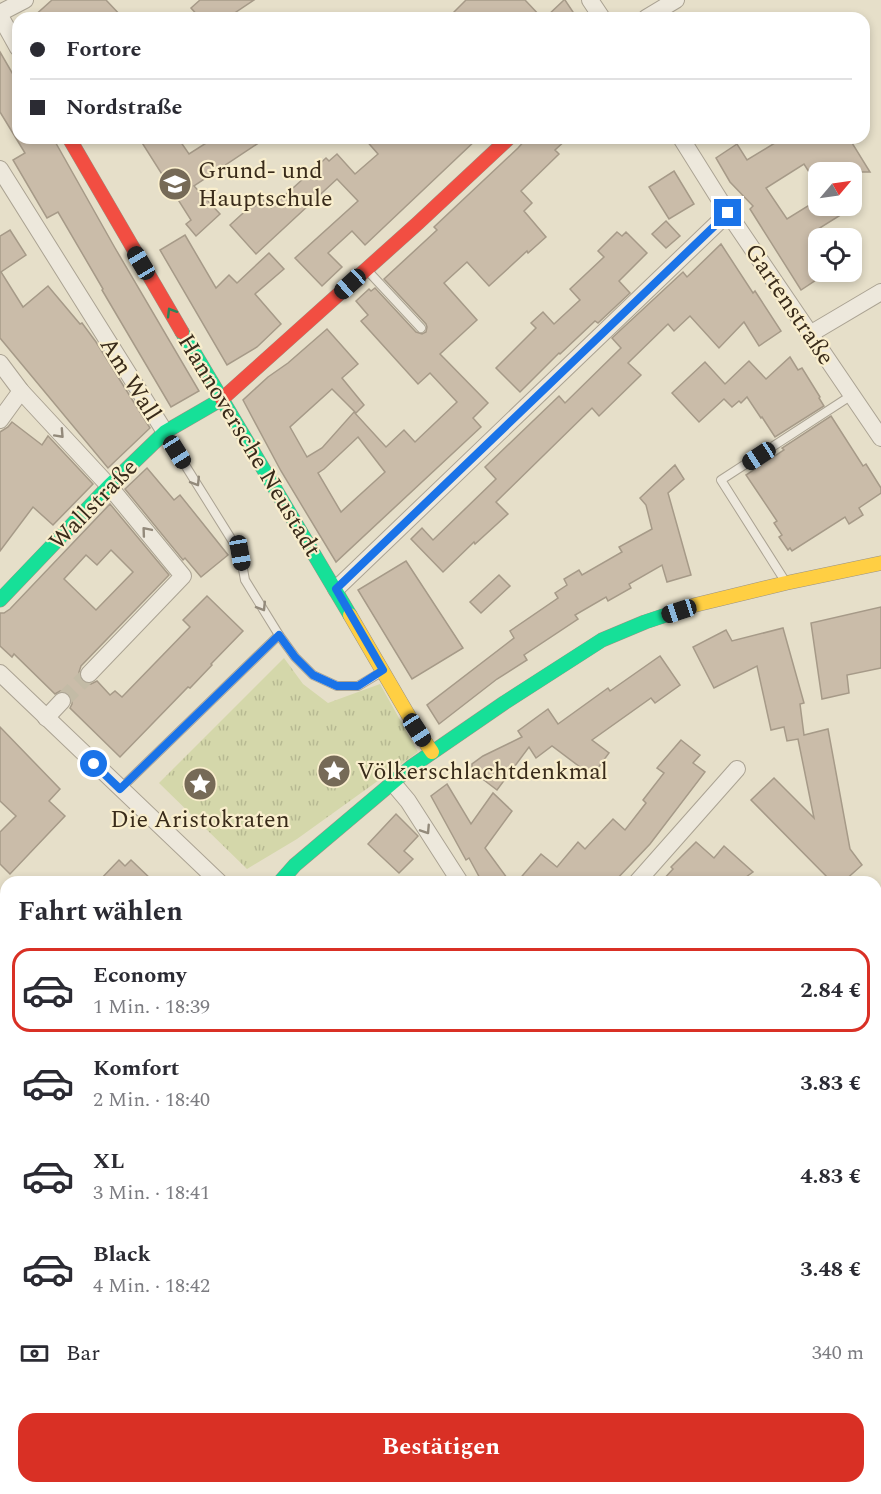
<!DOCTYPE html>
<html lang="de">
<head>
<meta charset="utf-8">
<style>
  :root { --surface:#fff; --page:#f2f2f3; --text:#2b2b33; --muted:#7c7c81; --line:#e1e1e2; --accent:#d93025 }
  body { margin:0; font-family:Spectral,serif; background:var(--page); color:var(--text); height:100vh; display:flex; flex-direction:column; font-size:22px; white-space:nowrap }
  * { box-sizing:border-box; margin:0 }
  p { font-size:20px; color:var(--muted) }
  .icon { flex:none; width:33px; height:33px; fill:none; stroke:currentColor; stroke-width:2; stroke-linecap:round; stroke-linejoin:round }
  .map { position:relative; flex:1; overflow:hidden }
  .panel { position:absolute; left:0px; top:876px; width:882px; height:618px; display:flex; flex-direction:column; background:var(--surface); border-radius:18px 18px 0 0; box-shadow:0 3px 9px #0003 }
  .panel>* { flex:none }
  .banner { position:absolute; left:12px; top:12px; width:858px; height:132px; border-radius:18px; box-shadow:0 3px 9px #0003; display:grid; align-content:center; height:132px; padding:0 18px; background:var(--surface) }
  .needle { width:39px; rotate:61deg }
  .tools { position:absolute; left:808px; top:162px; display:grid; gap:12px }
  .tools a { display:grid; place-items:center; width:54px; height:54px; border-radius:12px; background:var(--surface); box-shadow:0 3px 9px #0003; font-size:30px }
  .end { position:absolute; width:27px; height:27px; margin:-14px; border:8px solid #1a73e8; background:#fff; box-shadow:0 0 0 3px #fff }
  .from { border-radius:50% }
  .car { position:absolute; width:18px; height:36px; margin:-18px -9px; border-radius:8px; box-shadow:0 0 4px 2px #0007; background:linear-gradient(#222 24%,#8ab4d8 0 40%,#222 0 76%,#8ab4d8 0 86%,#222 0) }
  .banner b { display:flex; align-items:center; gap:21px; height:57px; font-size:22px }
  .banner b+b { border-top:2px solid var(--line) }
  .banner i { width:15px; height:15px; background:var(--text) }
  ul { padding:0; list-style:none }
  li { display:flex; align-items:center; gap:18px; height:84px; margin:0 12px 9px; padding:0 6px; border:3px solid transparent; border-radius:18px }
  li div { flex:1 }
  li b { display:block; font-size:22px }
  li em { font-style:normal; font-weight:700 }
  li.current { border-color:var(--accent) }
  li>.icon { width:54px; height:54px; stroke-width:1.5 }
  h2 { padding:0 18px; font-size:27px; line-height:72px }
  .pay { display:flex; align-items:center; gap:15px; height:66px; padding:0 18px; font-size:22px }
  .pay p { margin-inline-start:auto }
  .cta { display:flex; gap:12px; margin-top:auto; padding:12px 18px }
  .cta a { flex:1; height:69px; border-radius:18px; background:var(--accent); color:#fff; font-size:24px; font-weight:700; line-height:69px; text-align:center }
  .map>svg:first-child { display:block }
  .grass { fill:url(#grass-tufts) }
  .garden { fill:#d4d7aa }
  .building { fill:#cabca9; stroke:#a69a88; stroke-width:1.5; fill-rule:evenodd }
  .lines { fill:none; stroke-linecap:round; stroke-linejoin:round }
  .street-tunnel { stroke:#c3bba6; stroke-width:16; stroke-dasharray:16 8; stroke-linecap:butt }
  .lane-casing { stroke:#aba393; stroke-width:10 }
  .street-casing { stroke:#aba393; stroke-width:18 }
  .fast-casing { stroke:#9a9283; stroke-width:15 }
  .slow-casing { stroke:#9a9283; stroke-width:15 }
  .jam-casing { stroke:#9a9283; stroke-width:15 }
  .lane { stroke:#ede8dc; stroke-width:8 }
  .street { stroke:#ede8dc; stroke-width:16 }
  .fast { stroke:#16e098; stroke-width:14 }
  .slow { stroke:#ffcf43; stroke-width:14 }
  .jam { stroke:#f24e42; stroke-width:14 }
  .oneway { stroke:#288659 }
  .oneway2 { stroke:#938a7b }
  .route { stroke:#1a73e8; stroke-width:8 }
  .labels { text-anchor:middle; stroke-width:4.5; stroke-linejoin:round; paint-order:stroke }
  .poi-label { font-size:24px; fill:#392b1a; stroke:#f9eecd; text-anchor:start }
  .street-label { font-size:24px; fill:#392b1a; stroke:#f9eecd }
</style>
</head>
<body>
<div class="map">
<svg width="881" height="1494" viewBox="0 0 881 1494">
  <defs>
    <pattern id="grass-tufts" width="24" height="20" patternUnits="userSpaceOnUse" patternTransform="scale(1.5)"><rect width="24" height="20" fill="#d4d7aa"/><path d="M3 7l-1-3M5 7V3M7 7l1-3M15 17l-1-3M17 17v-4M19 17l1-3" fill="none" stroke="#b7b992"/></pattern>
  </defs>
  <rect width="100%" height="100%" fill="#e6dfc9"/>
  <path class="grass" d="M284,658L303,684L328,703L380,684L418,752L297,839L247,869L159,783Z"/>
  <g class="garden">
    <path d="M90,1488H169L176,1494H83Z"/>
    <path d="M312,1488H497L502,1494H305Z"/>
  </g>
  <g class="building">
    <path d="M52,0H106L123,18H32Z"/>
    <path d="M200,0H254L227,18H200L191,8Z"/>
    <path d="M466,0H525L542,18H448Z"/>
    <path d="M564,0H565L577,18H545Z"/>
    <path d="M0,52L18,83V138H53L115,248L199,391L171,407L102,290L103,289L58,212L47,218L13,160L25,153L0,112Z"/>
    <path d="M139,138H178L189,154L214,138H266L194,186L220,214L196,236L186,224L191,220Z"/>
    <path d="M364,138H478L365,245L352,231L328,253L342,267L322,286L295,258L358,201L337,179L256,254L230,225L253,204L255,206L262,199L271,208L326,158L329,161L337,154L355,174L378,154Z"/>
    <path d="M527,138H568L555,150L559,154L521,191L532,203L524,211L546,237L528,253L527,251L489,286L467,262L444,283L477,320L440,354L488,403L473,418L481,427L336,562L281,471L243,400L268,377L288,363L327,329L358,364L342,378L364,405L356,413L332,389L290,427L307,457L322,448L354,412L386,447L404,430L415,442L457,402L430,373L418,384L361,321L368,315L356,301L369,289L371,291L375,288L416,332L422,334L426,332L427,327L426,324L384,279L437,230L434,227L518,148ZM358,437L385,472L341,512L318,473L324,469Z"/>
    <path d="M783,138H849L870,172H809L804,164L766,188L787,219L819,199V206H855L818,229L819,232V278L801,290L750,209L753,206L730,182L716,158L737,144L747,160Z"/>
    <path d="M674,171L694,204L669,219L649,187Z"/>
    <path d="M666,221L680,236L666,248L652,234Z"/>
    <path d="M10,230L26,255L1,272L23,307L48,286L80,324L82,323L96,342L150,428L108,468L0,338V236Z"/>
    <path d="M617,232L622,236L626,232L647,253L619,281L630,293L598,323L595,321L560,354L559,353L520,392L496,368L536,328L531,323L543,312L554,324L580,300L570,289L604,257L598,251Z"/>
    <path d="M185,235L216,288L229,275L237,283L269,253L284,269L255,294L281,324L257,347L227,365L160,250Z"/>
    <path d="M721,244L753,293L755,291L781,331L759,346L744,322L719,348L690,316L674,331L668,324L628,363L641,375L599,416L592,408L496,502L508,514L475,544L474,542L443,572L411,539L422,528L433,540L496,479L485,467L559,396L565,403L621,348L612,338L683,272L687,277Z"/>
    <path d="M790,357L798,370L802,368L820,397L819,398L824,406L775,437L762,417L761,418L747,397L741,403L739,401L732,407L724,399L699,422L672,393L705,362L725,384L749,361L766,379Z"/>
    <path d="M831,416L863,466L866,464L881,488V493L859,508L863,515L849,524L845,517L792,551L790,548L788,550L779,537L782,535L774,523L777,521L746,475L784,450L782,448Z"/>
    <path d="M12,422L42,445L48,436L49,437L93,484L53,525L33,507L0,551V432L8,427Z"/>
    <path d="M675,465L684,479L668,493L691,575L667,582L662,565L629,584L631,588L608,601L606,597L575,615L578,619L524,655L527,660L497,679L439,724L427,705L514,638L510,631L558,598L555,593L567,585L564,579L579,570L582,575L622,552L619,547L652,529L646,505L640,498Z"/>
    <path d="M147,468L174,500L180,495L228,555L201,577L185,558L183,560L125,489Z"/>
    <path d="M110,504L169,575L81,666L79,672V676L82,682L86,684H91L97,681L110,695L115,691L122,697L190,627L183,620L207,596L243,631L211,664L212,665L190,688L188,687L120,757L70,708L72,704V699L69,693L64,691H60L55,694L14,654L12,657L0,646V613H4L10,609ZM111,550L133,572L96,610L64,579L86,555L97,565Z"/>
    <path d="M406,561L463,648L412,679L358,590Z"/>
    <path d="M499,575L510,586L481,613L470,602Z"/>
    <path d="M881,607V668L847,675L849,693L822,699L811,623Z"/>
    <path d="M783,628L804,703L800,704L804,735L828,729L850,849L862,865L843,882H832L751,800L774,778L814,818L798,739L787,741L784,727L771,730L757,666L714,688L693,647L726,630L732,641Z"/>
    <path d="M660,656L680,685L655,703L651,698L592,740L609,753L592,776L552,746L536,758L529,747L497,790L472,771V764L483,756L522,737L518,731L548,709L558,724L608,688L610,691Z"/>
    <path d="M0,727L60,789L49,801L65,816L10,874L0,864V832L16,816L0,801Z"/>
    <path d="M681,740L700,755L693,763L705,772L650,844L614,882H517L541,854L557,867L578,842L585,849L613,819L625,830L646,803L643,800L664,773L657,768Z"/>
    <path d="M447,784L471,824L493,793L512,811L485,848L510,882H482L469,858L466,860L431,796Z"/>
    <path d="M396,814L418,836L404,851L413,859L399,873L368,844Z"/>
    <path d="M696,842L714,858L724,846L753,872L739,882H661L673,869L671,867Z"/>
    <path d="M119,860L125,866L131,860L154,882H98Z"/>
  </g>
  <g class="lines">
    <path class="street-tunnel" d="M62,701L89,674"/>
    <defs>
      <g id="lane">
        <path d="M367,270L421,328"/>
        <path d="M165,433L240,553L245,580L279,635L295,657L313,675L337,686H358L383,671"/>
        <path d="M785,581L721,480L852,395"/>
        <path d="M120,789L279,635"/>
        <path d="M876,1094L881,1089"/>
        <path d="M0,1302V1308"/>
      </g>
      <g id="street">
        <path d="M590,0L602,18"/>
        <path d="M0,13L25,0"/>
        <path d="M0,16L18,48"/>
        <path d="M646,18L676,0"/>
        <path d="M681,138L728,213L881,438"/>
        <path d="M0,169L165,432"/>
        <path d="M810,334L881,292"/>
        <path d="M0,363L21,391L109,486L183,576L89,674"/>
        <path d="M0,420L21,391"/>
        <path d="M336,589L728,213"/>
        <path d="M0,673L219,882"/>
        <path d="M46,718L62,701"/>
        <path d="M392,782L408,801L460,882"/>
        <path d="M637,882L737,769"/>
        <path d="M843,1488L847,1494"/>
      </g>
      <g id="fast">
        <path d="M182,332L350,615"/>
        <path d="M0,600L109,486L165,432L222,399"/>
        <path d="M280,882L295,865L411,767L504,703L602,640L645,622L678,611"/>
        <path d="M0,1152L6,1148"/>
      </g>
      <g id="slow">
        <path d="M678,611L695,605L786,583L881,563"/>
        <path d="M350,615L417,730L432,752"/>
      </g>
      <g id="jam">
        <path d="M69,138L182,332"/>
        <path d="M222,399L418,223L509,138"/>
      </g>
    </defs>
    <use href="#lane" class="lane-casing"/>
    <use href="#street" class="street-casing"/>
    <use href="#fast" class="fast-casing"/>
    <use href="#slow" class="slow-casing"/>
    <use href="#jam" class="jam-casing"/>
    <use href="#lane" class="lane"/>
    <use href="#street" class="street"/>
    <use href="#fast" class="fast"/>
    <use href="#slow" class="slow"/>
    <use href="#jam" class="jam"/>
  </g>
  <defs><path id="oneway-chevron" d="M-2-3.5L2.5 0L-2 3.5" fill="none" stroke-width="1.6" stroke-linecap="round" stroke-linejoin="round" transform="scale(1.5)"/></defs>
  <use class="oneway" href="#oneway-chevron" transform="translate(171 312) rotate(-121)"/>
  <g class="oneway2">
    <use href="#oneway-chevron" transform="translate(60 434) rotate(47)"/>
    <use href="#oneway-chevron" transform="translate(196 482) rotate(58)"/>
    <use href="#oneway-chevron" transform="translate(146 531) rotate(-130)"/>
    <use href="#oneway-chevron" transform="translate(262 607) rotate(58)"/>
    <use href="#oneway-chevron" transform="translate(426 830) rotate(57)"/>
  </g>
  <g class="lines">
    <path class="route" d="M94,764L120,789L279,635L295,657L313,675L337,686H358L383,670L336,589L728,213"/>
  </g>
  <defs>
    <symbol id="school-disc" viewBox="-11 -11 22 22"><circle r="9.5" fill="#766a57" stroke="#f9eecd"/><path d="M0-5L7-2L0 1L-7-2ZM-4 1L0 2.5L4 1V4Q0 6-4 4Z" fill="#fff"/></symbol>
    <symbol id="sight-disc" viewBox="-11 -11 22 22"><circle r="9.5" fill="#766a57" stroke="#f9eecd"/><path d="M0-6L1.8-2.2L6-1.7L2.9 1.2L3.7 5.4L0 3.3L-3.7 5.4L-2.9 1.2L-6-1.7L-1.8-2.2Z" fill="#fff"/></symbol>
  </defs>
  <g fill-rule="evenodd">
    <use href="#school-disc" x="156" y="165" width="38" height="38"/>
    <use href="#sight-disc" x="315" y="752" width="38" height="38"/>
    <use href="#sight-disc" x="181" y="765" width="38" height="38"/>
  </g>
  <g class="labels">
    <g class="poi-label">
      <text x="198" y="178">Grund- und<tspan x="198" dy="28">Hauptschule</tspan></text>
      <text x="357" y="779">Völkerschlachtdenkmal</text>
      <text x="200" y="827" text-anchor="middle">Die Aristokraten</text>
    </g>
    <g class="street-label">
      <text transform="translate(790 304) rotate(56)" y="8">Gartenstraße</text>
      <text transform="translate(131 379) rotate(58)" y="8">Am Wall</text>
      <text transform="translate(250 445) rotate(59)" y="8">Hannoversche Neustadt</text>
      <text transform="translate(93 504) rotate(-46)" y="8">Wallstraße</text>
    </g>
  </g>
</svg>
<div class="tools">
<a><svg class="needle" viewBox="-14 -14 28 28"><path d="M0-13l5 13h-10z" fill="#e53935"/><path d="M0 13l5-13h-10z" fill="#7c7c81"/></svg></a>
<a><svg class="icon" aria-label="locate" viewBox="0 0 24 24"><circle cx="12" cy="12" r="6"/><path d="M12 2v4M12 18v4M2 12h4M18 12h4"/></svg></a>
</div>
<i class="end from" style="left:94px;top:764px"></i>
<i class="end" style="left:728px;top:213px"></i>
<i class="car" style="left:141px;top:263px;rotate:329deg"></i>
<i class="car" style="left:350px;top:284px;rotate:228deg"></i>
<i class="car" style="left:177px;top:452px;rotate:148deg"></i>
<i class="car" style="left:759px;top:456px;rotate:237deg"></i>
<i class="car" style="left:240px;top:553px;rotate:170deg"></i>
<i class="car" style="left:679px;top:611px;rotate:252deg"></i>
<i class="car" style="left:417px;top:730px;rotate:147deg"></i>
<div class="banner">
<b><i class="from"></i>Fortore</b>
<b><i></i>Nordstraße</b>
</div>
<section class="panel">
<h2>Fahrt wählen</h2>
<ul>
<li class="current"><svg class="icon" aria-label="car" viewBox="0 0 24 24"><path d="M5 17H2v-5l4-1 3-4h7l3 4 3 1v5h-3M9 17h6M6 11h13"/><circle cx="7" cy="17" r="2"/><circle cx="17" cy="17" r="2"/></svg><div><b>Economy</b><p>1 Min. · 18:39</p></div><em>2.84 €</em></li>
<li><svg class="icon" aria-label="car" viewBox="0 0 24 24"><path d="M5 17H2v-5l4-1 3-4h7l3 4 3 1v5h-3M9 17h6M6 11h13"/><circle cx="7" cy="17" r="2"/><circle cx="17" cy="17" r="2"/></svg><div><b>Komfort</b><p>2 Min. · 18:40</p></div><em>3.83 €</em></li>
<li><svg class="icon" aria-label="car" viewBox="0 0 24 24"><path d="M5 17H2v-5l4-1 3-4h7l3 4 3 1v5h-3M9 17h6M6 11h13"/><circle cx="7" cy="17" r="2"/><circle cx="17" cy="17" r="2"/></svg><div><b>XL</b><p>3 Min. · 18:41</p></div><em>4.83 €</em></li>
<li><svg class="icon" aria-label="car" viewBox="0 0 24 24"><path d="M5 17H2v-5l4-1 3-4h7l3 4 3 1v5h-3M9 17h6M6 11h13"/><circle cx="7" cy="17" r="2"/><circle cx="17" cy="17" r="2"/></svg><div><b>Black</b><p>4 Min. · 18:42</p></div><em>3.48 €</em></li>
</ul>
<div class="pay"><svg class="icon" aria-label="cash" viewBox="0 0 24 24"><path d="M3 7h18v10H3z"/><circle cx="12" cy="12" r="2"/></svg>Bar<p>340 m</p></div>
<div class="cta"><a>Bestätigen</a></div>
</section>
</div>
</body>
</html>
